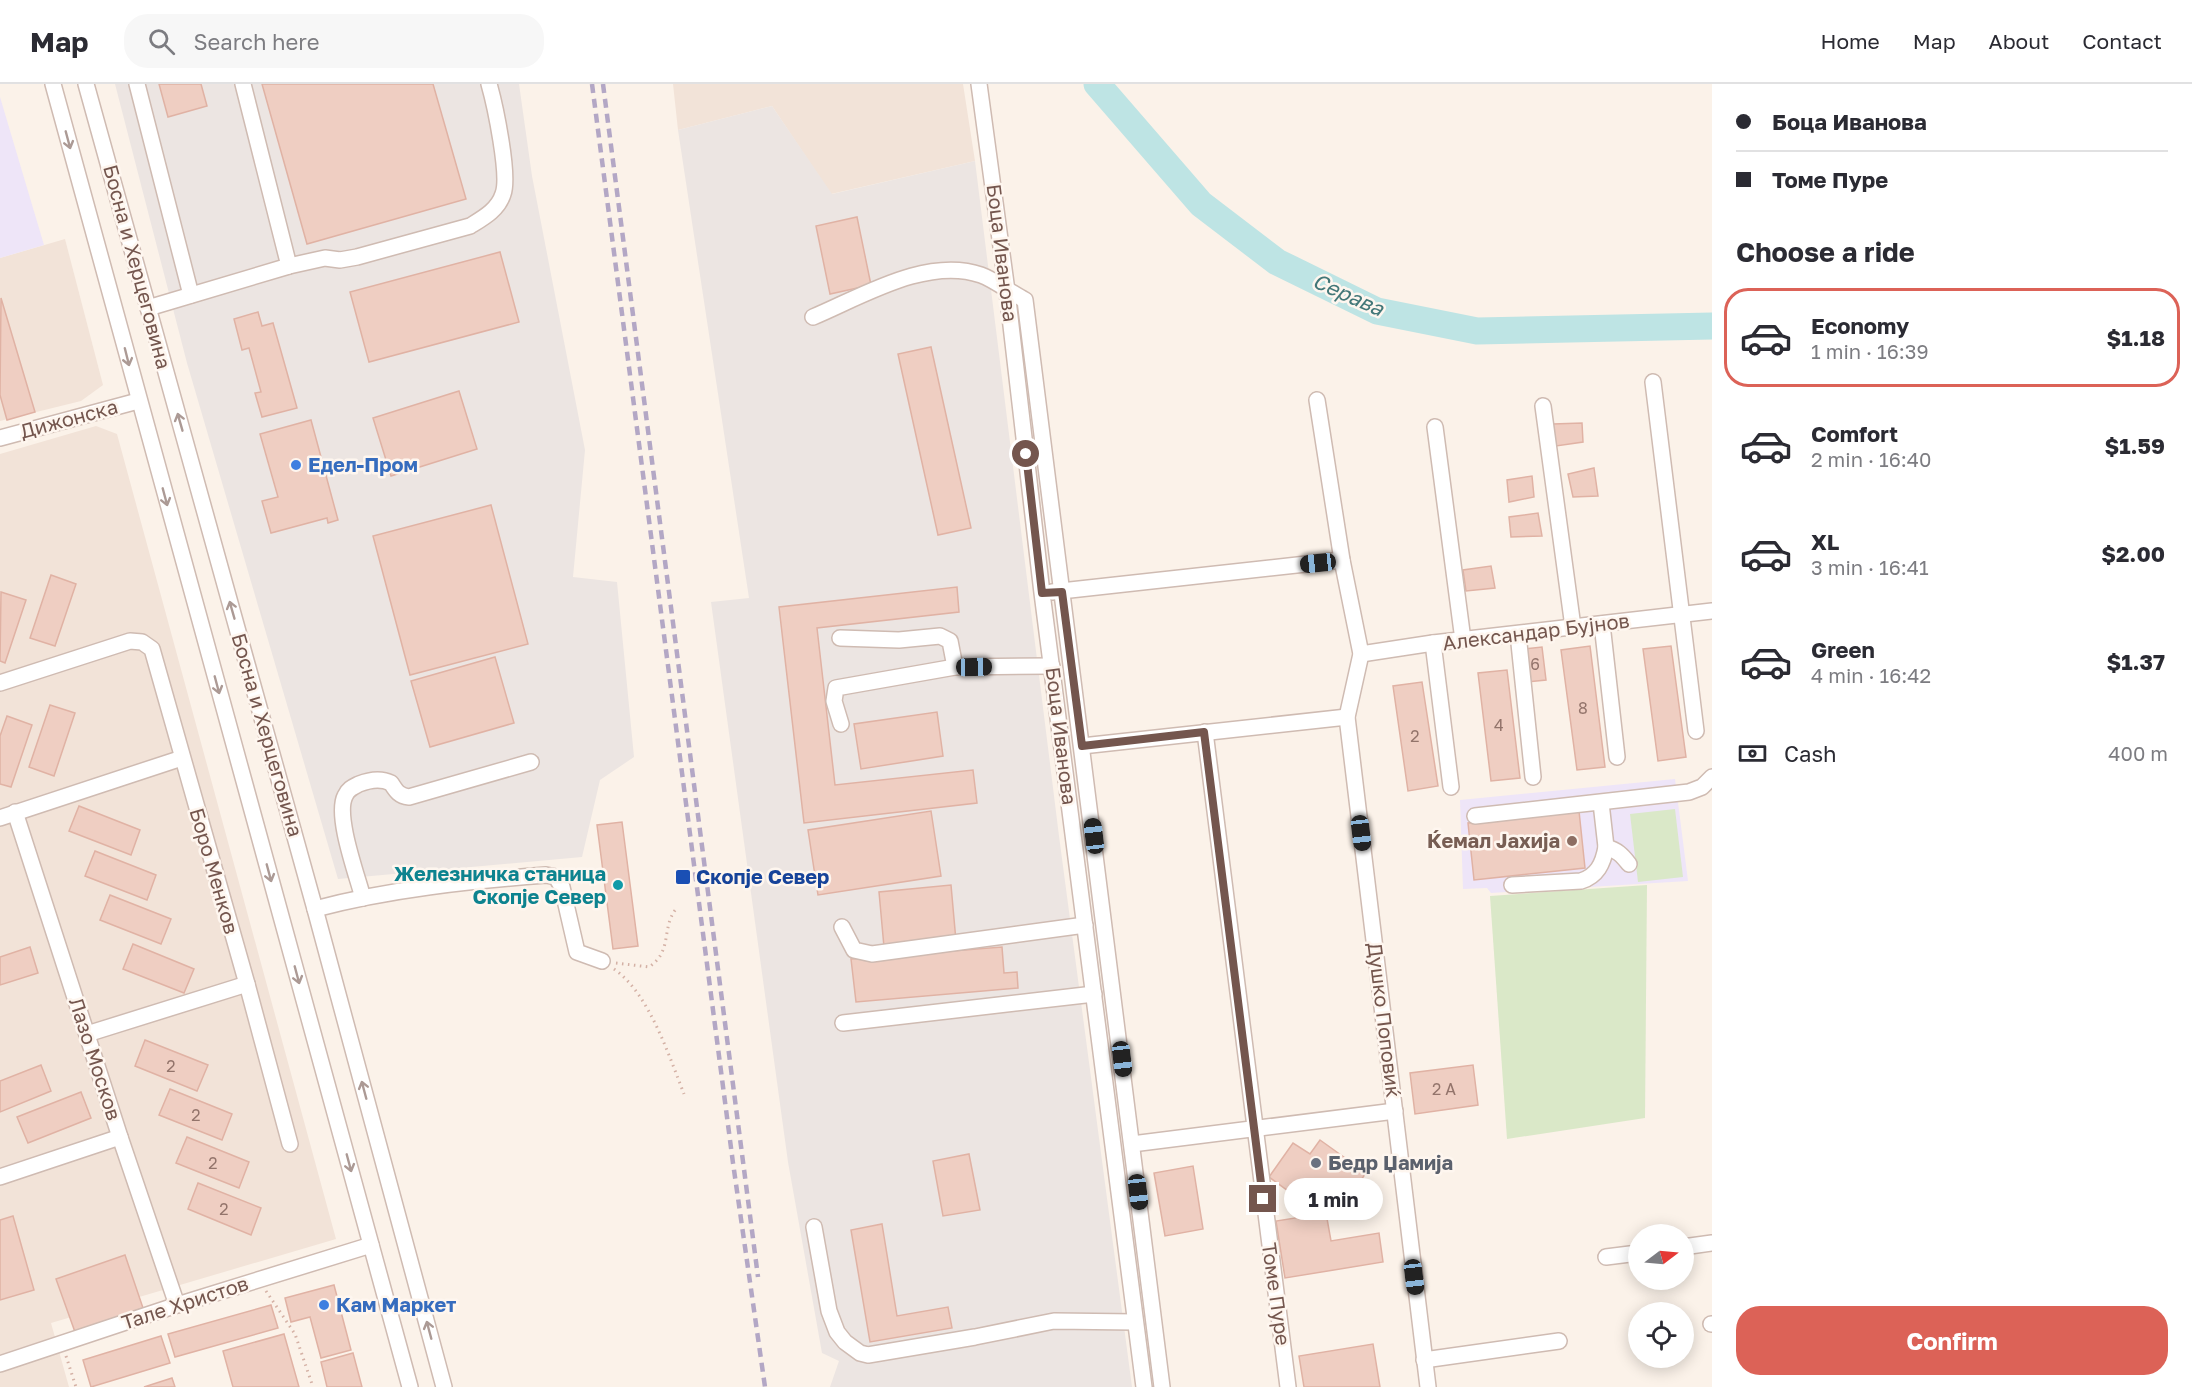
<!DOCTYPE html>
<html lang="en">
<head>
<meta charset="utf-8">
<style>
  :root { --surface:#fff; --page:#f7f7f7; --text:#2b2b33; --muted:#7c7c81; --line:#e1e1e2; --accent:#dc6257 }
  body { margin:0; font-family:"Golos Text",sans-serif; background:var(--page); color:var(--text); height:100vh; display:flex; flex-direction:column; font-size:22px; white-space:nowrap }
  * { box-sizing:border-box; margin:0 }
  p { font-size:20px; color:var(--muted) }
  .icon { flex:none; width:33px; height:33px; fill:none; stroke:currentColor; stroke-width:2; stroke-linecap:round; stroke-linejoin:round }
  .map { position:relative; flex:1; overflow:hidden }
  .details { display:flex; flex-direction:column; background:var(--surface); width:480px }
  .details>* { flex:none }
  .guide { display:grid; align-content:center; height:132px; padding:0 24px; background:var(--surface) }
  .needle { width:39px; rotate:74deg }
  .fabs { position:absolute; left:1628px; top:1140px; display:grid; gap:12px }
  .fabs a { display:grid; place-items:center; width:66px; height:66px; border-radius:50%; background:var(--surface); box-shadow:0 3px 15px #0003; font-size:30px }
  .end { position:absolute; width:27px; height:27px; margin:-14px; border:8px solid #74564e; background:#fff; box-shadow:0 0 0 3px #fff }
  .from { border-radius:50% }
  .bubble { position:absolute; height:42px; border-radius:21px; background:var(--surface); box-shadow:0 3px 15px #0003; font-size:20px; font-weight:700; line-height:42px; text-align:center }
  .car { position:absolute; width:18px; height:36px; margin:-18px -9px; border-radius:8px; box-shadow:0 0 4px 2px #0007; background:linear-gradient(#222 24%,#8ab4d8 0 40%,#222 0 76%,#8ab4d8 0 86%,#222 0) }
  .guide b { display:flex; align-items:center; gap:21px; height:57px; font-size:22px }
  .guide b+b { border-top:2px solid var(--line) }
  .guide i { width:15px; height:15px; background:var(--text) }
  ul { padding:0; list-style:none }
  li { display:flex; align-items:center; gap:18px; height:99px; margin:0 12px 9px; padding:0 12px; border:3px solid transparent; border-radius:24px }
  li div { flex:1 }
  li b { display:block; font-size:22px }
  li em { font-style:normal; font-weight:700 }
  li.selected { border-color:var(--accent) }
  li>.icon { width:54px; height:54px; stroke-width:1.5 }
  h2 { padding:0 24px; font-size:27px; line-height:72px }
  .pay { display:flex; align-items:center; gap:15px; height:66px; padding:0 24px; font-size:22px }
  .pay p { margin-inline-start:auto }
  .button { display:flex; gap:12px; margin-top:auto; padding:12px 24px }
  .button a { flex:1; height:69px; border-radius:24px; background:var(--accent); color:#fff; font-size:24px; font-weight:700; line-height:69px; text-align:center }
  header { display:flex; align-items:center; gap:36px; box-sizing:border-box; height:84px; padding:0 30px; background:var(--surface); border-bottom:2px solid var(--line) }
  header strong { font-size:28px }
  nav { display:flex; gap:33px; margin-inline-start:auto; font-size:21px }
  .search { width:420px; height:54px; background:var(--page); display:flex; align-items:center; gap:15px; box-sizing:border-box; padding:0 21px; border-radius:24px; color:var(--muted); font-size:22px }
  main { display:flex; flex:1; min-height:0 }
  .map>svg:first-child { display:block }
  .residential { fill:#f2e3d8 }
  .industrial { fill:#ece5e2 }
  .education { fill:#eee5f8 }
  .green { fill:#dae8c8 }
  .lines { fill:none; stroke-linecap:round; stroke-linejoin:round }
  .river { stroke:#bee4e4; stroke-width:27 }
  .building { fill:#efcec2; stroke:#e0b2a4; stroke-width:1.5 }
  .minor-casing { stroke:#cfbbb2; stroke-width:18 }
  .path { stroke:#d4b1a5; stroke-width:3; stroke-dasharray:1.5 4.5; stroke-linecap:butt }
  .minor { stroke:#fff; stroke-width:15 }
  .rail { stroke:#b3a7c5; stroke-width:4.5; stroke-dasharray:9 6; stroke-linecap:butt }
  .oneway { stroke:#ac9a95 }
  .route { stroke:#74564e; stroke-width:8 }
  .shop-dot { fill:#3f7fe0; stroke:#fef6ef; stroke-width:2 }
  .education-dot { fill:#8d6e63; stroke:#fef6ef; stroke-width:2 }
  .transit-dot { fill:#1a4fb4; stroke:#fef6ef; stroke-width:2 }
  .culture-dot { fill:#0f9aa8; stroke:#fef6ef; stroke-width:2 }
  .worship-dot { fill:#6b7280; stroke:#fef6ef; stroke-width:2 }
  .labels { text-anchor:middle; stroke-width:5; stroke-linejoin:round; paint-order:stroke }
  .number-label { font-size:16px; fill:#93746b }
  .street-label { font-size:20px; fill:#74564e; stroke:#fef6ef }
  .shop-label { font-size:20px; font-weight:bold; fill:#366cbe; stroke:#fef6ef; text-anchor:start }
  .education-label { font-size:20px; font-weight:bold; fill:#785e54; stroke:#fef6ef; text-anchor:end }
  .culture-label { font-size:20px; font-weight:bold; fill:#0d838f; stroke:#fef6ef; text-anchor:end }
  .transit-label { font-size:20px; font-weight:bold; fill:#164399; stroke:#fef6ef; text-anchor:start }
  .worship-label { font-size:20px; font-weight:bold; fill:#5b616d; stroke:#fef6ef; text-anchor:start }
  .water-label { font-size:21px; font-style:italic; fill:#427778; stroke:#fef6ef }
</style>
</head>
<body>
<header>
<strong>Map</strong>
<div class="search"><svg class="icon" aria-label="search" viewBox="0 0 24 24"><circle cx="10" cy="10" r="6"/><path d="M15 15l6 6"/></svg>Search here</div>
<nav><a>Home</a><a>Map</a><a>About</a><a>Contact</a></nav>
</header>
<main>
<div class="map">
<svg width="1712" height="1303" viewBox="0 0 1712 1303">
  <rect width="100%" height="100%" fill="#fbf2e9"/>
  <g class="residential">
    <path d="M673,0H963L975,77L831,110L772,22L678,46Z"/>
    <path d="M65,155L103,301L81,317L0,337V174Z"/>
    <path d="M96,342L117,350L336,1155L51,1239L69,1303H0V370Z"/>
  </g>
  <g class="industrial">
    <path d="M115,0H519L532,92L585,366L573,493L617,498L634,673L600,696L582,773L338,795L187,279Z"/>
    <path d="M772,22L832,110L975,77L1059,752L1132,1303H830L839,1277L822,1269L788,1078L711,518L749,514L678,46Z"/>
  </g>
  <g class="education">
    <path d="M0,13L44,161L0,174Z"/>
    <path d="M1675,695L1688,797L1491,809L1487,804L1463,805L1460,716Z"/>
  </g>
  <g class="green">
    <path d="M1675,725L1683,793L1638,798L1630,730Z"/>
    <path d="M1647,801L1645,1034L1507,1055L1490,812Z"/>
  </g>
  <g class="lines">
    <path class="river" d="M1097,0L1201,120L1277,178L1377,227L1477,247L1712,242"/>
  </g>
  <g class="building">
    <path d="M159,0H201L207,22L168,33Z"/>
    <path d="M262,0H433L466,115L307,160Z"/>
    <path d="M857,133L871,201L830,210L816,142Z"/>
    <path d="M500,168L519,238L369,278L350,208Z"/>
    <path d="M1,214L35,328L7,336L0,311Z"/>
    <path d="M258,228L262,242L273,239L297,324L262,333L255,309L261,308L249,264L242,266L234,235Z"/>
    <path d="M931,263L971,444L938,451L898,270Z"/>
    <path d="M459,307L477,365L391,392L373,334Z"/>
    <path d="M311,336L338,436L328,439L327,434L271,449L262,417L278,413L260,350Z"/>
    <path d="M1582,339L1583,358L1556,362L1553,340Z"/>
    <path d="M1594,384L1598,412L1573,413L1568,390Z"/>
    <path d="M1532,392L1534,413L1509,418L1507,396Z"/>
    <path d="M491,421L528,560L410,591L373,452Z"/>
    <path d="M1538,429L1542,452L1511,453L1509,433Z"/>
    <path d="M1491,482L1495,504L1466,507L1463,486Z"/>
    <path d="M51,491L76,500L55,562L30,554Z"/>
    <path d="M957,503L959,528L817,544L835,701L973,686L977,719L804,739L779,523Z"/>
    <path d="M1,508L26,516L5,579L0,577Z"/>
    <path d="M1590,562L1605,683L1577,686L1561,566Z"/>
    <path d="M1671,562L1686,673L1658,677L1643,565Z"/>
    <path d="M1542,563L1546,596L1527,598L1523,565Z"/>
    <path d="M495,573L514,639L430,663L411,597Z"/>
    <path d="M1507,586L1520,694L1491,697L1478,589Z"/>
    <path d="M1422,598L1438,702L1408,707L1393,602Z"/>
    <path d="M50,621L75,629L54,692L29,683Z"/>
    <path d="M937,628L943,672L861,685L854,640Z"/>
    <path d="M7,632L32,641L11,703L0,700V652Z"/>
    <path d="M79,722L140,746L131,771L69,747Z"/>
    <path d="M931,727L941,792L818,811L808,746Z"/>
    <path d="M1579,727L1585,784L1474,796L1468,739Z"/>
    <path d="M622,738L638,862L613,865L597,741Z"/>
    <path d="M95,767L156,791L147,816L85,792Z"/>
    <path d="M951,801L956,857L884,863L879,808Z"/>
    <path d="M110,811L171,835L161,860L100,836Z"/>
    <path d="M133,860L194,885L184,909L123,885Z"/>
    <path d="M30,863L38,889L0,901V873Z"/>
    <path d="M1002,863L1004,889L1017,888L1018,904L856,918L851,875Z"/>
    <path d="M145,956L208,981L197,1007L135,982Z"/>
    <path d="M41,981L51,1007L0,1028V997Z"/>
    <path d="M1473,981L1478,1021L1415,1030L1410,989Z"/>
    <path d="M170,1005L232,1030L222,1056L159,1031Z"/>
    <path d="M81,1008L91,1034L28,1059L17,1033Z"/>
    <path d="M187,1053L249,1078L239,1104L176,1079Z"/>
    <path d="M1320,1056L1366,1089L1344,1120L1319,1102L1306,1120L1269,1093L1293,1059L1310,1070Z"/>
    <path d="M969,1070L980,1126L943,1132L933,1077Z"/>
    <path d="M1193,1082L1203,1145L1165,1152L1154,1089Z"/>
    <path d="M198,1099L261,1124L251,1151L188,1125Z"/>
    <path d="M1326,1129L1331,1157L1379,1149L1383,1178L1285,1194L1276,1137Z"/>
    <path d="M13,1132L34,1206L0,1216V1136Z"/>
    <path d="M882,1140L897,1232L948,1223L952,1244L870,1258L851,1146Z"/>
    <path d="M125,1171L143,1224L75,1248L56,1195Z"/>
    <path d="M334,1201L351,1266L321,1274L310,1233L291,1238L285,1214Z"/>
    <path d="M271,1221L278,1244L175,1273L168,1250Z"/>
    <path d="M284,1250L299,1303H233L223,1267Z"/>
    <path d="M161,1252L170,1279L91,1303L83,1276Z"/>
    <path d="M1373,1260L1380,1303H1304L1299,1272Z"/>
    <path d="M353,1269L362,1303H327L321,1278Z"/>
    <path d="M172,1294L175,1303H144Z"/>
  </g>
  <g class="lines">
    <defs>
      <g id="minor">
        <path d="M53,0L410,1303"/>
        <path d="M86,0L315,825L444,1303"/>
        <path d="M137,0L191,211"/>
        <path d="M243,0L289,182"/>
        <path d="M979,0L1007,207L1042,509L1144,1303"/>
        <path d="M148,224L289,182L325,174L340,176L357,173L470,142C483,134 498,126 503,110C510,92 495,21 489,0"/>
        <path d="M813,233C861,213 927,172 981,191C995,196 1011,209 1025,216L1162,1303"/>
        <path d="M1653,298L1696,647"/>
        <path d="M1317,316L1342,476L1361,570L1347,633L1428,1303"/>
        <path d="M1543,322L1573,543"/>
        <path d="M1435,343L1463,556"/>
        <path d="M0,354L138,317"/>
        <path d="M1052,508L1342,476"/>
        <path d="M1602,540L1617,673"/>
        <path d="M1518,550L1533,693"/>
        <path d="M840,554L899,556L940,552L950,557L955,583"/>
        <path d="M1433,559L1451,703"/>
        <path d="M1361,570L1433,559L1712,527"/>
        <path d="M0,599L130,557L142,558L152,565L247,900L290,1060"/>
        <path d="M841,640L834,617L836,604L955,583L1052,582"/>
        <path d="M1205,648L1288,1303"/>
        <path d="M1082,662L1347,633"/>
        <path d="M1601,719L1606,763C1617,766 1622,771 1629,780"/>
        <path d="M15,728L120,1053L177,1221"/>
        <path d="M1475,732L1689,708L1702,703L1712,693"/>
        <path d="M0,734L182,674"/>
        <path d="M1512,801L1581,797C1597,792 1603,780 1606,763"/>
        <path d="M363,814C357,791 335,732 345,712C348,705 353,703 359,700C369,696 381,694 391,699C396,707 399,712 409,713L531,678"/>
        <path d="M315,825C390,805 469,797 546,791L556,793L562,803L577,868L602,877"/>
        <path d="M842,843L854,866L872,870L1085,841"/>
        <path d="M843,939L1094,910"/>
        <path d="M87,950L247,900"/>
        <path d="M1132,1060L1395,1027"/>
        <path d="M0,1093L120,1053"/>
        <path d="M814,1143L829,1227L837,1248L845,1258L860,1269L868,1271L975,1253L1054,1237L1135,1238"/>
        <path d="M1683,1163L1712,1159"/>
        <path d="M1606,1173L1638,1169"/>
        <path d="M1711,1240H1712"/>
        <path d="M1424,1276L1559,1257"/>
        <path d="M0,1280L177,1221L371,1161"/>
      </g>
    </defs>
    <use href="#minor" class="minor-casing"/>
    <g class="path">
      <path d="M616,879L649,883C673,867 661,844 676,825"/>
      <path d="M614,885C649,909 669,972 684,1010"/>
      <path d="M266,1207L295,1250L313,1303"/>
      <path d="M66,1272L76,1303"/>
    </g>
    <use href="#minor" class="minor"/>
    <g class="rail">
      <path d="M592,0L733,1079L765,1303"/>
      <path d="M603,0L758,1193"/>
    </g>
  </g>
  <defs><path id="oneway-shaft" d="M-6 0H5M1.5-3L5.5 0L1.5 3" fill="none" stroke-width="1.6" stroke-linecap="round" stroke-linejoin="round" transform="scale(1.5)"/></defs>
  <g class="oneway">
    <use href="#oneway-shaft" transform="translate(68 56) rotate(75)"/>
    <use href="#oneway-shaft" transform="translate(127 273) rotate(76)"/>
    <use href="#oneway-shaft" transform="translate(180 338) rotate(-106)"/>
    <use href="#oneway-shaft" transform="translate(165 413) rotate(75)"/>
    <use href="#oneway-shaft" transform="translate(232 526) rotate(-106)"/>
    <use href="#oneway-shaft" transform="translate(217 601) rotate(75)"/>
    <use href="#oneway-shaft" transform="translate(269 789) rotate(75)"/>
    <use href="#oneway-shaft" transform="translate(297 891) rotate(75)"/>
    <use href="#oneway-shaft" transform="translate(364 1006) rotate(-105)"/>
    <use href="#oneway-shaft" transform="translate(349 1079) rotate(75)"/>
    <use href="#oneway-shaft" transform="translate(429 1246) rotate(-105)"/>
  </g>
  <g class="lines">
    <path class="route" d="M1026,370L1042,509L1062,508L1082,662L1204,648L1263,1115"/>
  </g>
  <g class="shop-dot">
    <circle cx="296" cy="381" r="6"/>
    <circle cx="324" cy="1221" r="6"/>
  </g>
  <circle class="education-dot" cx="1572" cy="757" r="6"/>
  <rect class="transit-dot" x="675" y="785" width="16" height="16" rx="3"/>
  <circle class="culture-dot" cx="618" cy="801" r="6"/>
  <circle class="worship-dot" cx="1316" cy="1079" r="6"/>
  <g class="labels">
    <g class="number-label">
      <text x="1535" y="586">6</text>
      <text x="1583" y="630">8</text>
      <text x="1499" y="647">4</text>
      <text x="1415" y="658">2</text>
      <text x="171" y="988">2</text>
      <text x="1444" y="1011">2 А</text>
      <text x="196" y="1037">2</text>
      <text x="213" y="1085">2</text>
      <text x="224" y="1131">2</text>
    </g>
    <g class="street-label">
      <text transform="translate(1002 169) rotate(83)" y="7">Боца Иванова</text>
      <text transform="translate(137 183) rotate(75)" y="7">Босна и Херцеговина</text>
      <text transform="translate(69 335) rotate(-15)" y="7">Дижонска</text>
      <text transform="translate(1536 548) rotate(-7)" y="7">Александар Бујнов</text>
      <text transform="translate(267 651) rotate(74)" y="7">Босна и Херцеговина</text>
      <text transform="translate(1061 652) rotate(83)" y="7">Боца Иванова</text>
      <text transform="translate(214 787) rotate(74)" y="7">Боро Менков</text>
      <text transform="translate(1384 936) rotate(83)" y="7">Душко Поповиќ</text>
      <text transform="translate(95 975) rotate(72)" y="7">Лазо Москов</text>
      <text transform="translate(1276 1210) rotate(82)" y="7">Томе Пуре</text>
      <text transform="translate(185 1219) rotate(-18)" y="7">Тале Христов</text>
    </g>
    <g class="shop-label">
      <text x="308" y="388">Едел-Пром</text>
      <text x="336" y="1228">Кам Маркет</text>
    </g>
    <g class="education-label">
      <text x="1560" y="764">Ќемал Јахија</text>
    </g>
    <g class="culture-label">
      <text x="606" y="797">Железничка станица<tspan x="606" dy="23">Скопје Север</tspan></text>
    </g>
    <g class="transit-label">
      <text x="696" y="800">Скопје Север</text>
    </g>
    <g class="worship-label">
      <text x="1328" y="1086">Бедр Џамија</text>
    </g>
    <g class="water-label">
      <text transform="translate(1348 211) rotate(24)" y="7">Серава</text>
    </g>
  </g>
</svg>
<div class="fabs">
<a><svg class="needle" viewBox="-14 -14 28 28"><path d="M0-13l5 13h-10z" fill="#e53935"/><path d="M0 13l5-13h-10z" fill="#7c7c81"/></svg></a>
<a><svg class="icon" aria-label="locate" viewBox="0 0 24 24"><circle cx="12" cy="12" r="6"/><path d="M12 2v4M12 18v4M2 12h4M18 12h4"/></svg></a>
</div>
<i class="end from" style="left:1026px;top:370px"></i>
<i class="end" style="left:1263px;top:1115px"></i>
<div class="bubble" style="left:1284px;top:1094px;width:99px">1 min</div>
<i class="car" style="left:1318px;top:479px;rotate:264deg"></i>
<i class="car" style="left:974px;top:583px;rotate:89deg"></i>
<i class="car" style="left:1361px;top:749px;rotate:173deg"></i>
<i class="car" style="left:1094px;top:752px;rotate:353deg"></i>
<i class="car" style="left:1122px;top:975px;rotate:173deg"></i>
<i class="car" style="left:1138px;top:1108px;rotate:173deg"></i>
<i class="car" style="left:1414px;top:1193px;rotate:173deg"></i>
</div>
<section class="details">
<div class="guide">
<b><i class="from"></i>Боца Иванова</b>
<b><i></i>Томе Пуре</b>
</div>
<h2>Choose a ride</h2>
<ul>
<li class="selected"><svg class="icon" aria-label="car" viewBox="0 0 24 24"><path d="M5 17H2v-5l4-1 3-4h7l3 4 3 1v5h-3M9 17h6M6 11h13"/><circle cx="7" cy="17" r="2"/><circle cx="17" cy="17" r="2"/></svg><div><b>Economy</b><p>1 min · 16:39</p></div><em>$1.18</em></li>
<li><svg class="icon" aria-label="car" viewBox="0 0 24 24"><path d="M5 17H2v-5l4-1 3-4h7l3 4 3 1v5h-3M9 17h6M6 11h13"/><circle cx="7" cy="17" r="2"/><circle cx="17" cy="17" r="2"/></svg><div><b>Comfort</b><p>2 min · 16:40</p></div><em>$1.59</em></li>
<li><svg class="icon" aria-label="car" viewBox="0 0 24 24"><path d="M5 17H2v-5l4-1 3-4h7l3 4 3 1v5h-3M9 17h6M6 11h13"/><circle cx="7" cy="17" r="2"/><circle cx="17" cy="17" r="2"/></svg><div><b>XL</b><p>3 min · 16:41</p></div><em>$2.00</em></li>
<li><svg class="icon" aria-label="car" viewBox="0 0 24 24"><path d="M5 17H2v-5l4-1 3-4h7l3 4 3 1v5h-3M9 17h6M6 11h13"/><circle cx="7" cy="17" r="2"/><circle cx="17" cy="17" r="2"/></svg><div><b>Green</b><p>4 min · 16:42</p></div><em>$1.37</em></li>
</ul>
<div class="pay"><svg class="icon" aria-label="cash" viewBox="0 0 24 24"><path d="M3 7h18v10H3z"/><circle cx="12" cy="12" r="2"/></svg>Cash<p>400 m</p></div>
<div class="button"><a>Confirm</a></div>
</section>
</main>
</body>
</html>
